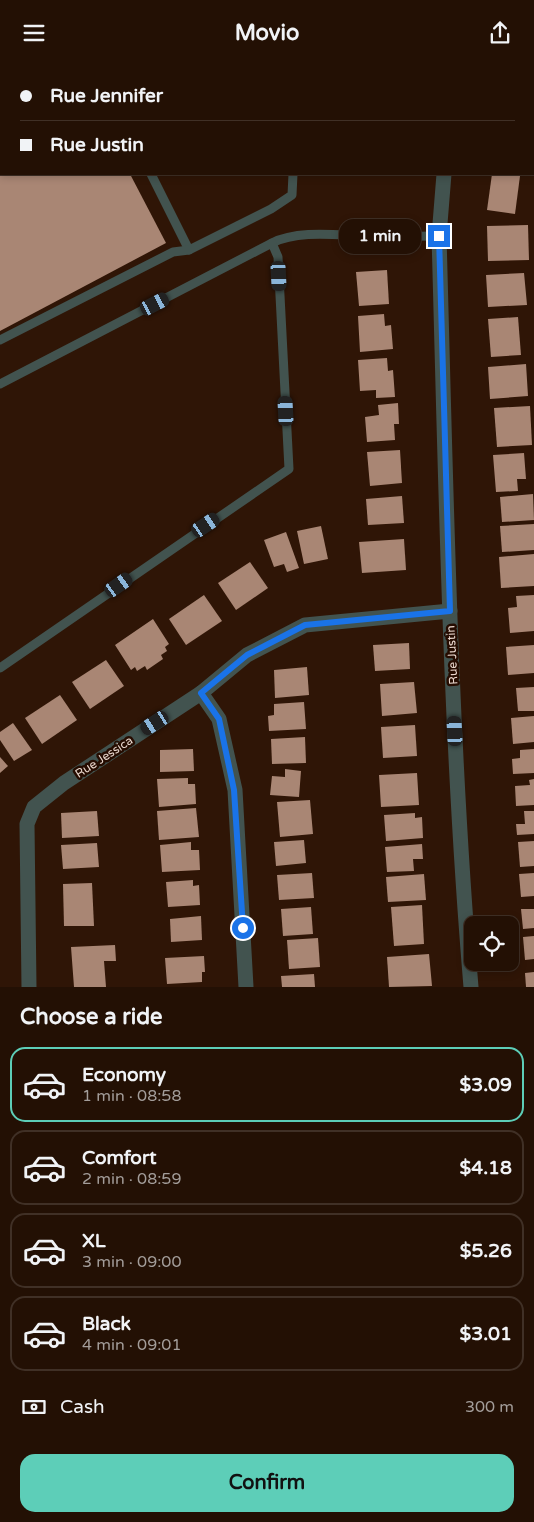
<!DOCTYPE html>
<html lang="en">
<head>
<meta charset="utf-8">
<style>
  :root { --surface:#231004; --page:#2f1e13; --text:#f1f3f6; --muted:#a39d9a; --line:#403026; --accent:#5dceb8 }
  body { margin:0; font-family:"Varela Round",sans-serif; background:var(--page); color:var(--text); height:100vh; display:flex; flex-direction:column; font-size:19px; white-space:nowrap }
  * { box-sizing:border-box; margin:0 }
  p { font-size:16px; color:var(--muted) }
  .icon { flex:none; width:28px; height:28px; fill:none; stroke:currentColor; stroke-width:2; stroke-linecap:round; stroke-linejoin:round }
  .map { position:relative; height:922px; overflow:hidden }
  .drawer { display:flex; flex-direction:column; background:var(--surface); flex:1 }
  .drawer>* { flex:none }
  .guide { position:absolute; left:0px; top:0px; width:535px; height:110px; box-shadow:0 2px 8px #0003,0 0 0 1px var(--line); display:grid; align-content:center; height:110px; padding:0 20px; background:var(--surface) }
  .tools { position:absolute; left:464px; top:851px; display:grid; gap:10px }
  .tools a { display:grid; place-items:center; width:55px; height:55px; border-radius:10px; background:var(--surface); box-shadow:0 2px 8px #0003,0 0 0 1px var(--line); font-size:25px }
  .end { position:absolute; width:22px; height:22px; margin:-11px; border:6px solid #1a73e8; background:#fff; box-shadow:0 0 0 2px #fff }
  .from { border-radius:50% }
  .bubble { position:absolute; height:35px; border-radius:15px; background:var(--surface); box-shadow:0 2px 8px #0003,0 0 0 1px var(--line); font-size:16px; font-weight:700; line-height:35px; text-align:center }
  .car { position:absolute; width:15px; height:30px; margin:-15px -8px; border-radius:6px; box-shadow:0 0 4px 1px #0007; background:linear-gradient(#222 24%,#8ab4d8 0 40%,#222 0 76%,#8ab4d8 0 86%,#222 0) }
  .guide b { display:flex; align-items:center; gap:18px; height:48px; font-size:19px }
  .guide b+b { border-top:1px solid var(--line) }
  .guide i { width:12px; height:12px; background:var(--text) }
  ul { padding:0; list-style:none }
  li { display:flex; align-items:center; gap:15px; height:75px; margin:0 10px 8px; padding:0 10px; border:2px solid var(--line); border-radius:15px }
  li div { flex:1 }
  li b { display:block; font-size:19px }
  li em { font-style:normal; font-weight:700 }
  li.active { border-color:var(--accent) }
  li>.icon { width:45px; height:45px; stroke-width:1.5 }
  h2 { padding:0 20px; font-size:22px; line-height:60px }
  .pay { display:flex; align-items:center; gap:12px; height:55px; padding:0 20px; font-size:19px }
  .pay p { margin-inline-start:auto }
  .button { display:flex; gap:10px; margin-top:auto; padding:10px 20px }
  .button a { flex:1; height:58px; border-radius:15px; background:var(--accent); color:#111; font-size:20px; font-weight:700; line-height:58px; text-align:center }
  header { display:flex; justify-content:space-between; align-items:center; height:65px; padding:0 20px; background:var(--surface); font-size:22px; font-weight:700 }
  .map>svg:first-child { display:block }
  .building { fill:#a98674 }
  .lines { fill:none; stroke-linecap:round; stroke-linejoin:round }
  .lane { stroke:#42534f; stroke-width:9 }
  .street { stroke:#42534f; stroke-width:15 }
  .route { stroke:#1a73e8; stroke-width:6 }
  .labels { text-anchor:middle; stroke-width:5; stroke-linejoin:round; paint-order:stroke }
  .street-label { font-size:12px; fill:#e9d7cd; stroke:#250c00 }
</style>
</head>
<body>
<header><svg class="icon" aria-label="menu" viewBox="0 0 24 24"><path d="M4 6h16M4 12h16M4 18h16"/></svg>Movio<svg class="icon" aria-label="share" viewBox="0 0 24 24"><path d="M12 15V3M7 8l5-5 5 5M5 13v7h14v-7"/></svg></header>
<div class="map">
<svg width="534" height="922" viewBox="0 0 534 922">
  <rect width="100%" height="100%" fill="#2f1506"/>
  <g class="building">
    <path d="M0,109H130L166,178L0,266Z"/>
    <path d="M492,109L520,111L515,149L487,145Z"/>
    <path d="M528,160L529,195L488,196L487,161Z"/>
    <path d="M387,205L389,239L359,241L356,207Z"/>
    <path d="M524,208L527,240L488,242L486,210Z"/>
    <path d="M384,249L385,261L391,260L393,284L360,287L358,251Z"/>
    <path d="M518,252L521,290L491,292L488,254Z"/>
    <path d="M387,293L388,306L393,305L395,332L376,333V325L360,326L358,295Z"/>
    <path d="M526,299L528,331L490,334L488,302Z"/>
    <path d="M398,338L399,359H394L395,375L367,377L365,352L379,350L378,340Z"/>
    <path d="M530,341L532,380L497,382L494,343Z"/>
    <path d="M400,385L402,418L370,421L367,387Z"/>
    <path d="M524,388L526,414H517L518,426L496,427L493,390Z"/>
    <path d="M533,429L534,455L502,457L500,432Z"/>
    <path d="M402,431L404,458L368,460L366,434Z"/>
    <path d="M534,459V485L502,487L500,461Z"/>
    <path d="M321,461L328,494L304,499L297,466Z"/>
    <path d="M286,467L299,503L287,507L284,499L274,502L264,475Z"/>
    <path d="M404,474L406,505L362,508L359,477Z"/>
    <path d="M534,489V521L501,523L499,492Z"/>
    <path d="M250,497L268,523L236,545L218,518Z"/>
    <path d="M204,530L222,556L186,580L169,554Z"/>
    <path d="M534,530V566L510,568L508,543L517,542L516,531Z"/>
    <path d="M153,554L169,579L165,582L167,586L161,590L163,594L147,605L145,601L137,606L135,602L131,605L115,580Z"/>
    <path d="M409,578L410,604L375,606L373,580Z"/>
    <path d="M534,580V608L508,610L506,582Z"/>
    <path d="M106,595L124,621L90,644L72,617Z"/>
    <path d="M307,602L309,630L275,633L274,605Z"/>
    <path d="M414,617L417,648L382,651L380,619Z"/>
    <path d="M534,622V646H518L516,623Z"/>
    <path d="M60,630L77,655L42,679L25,653Z"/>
    <path d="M304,637L306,664L269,666L268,651L274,650V639Z"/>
    <path d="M534,651V677L513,679L511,653Z"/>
    <path d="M13,658L32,685L14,696L0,675V667Z"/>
    <path d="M415,660L417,691L383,693L381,662Z"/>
    <path d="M305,672L306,698L272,699L271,674Z"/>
    <path d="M193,684L194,706L160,707V685Z"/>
    <path d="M534,684V708L513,709L512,694L520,693V685Z"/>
    <path d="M0,692L8,701L0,708Z"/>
    <path d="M285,704L301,706L299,732L270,730L272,711L285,712Z"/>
    <path d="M417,708L419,740L381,742L379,710Z"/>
    <path d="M188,713V719H195L196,739L159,742L157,714Z"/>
    <path d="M534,714V740L516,741L515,721L530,720L529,715Z"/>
    <path d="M310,735L313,769L280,772L277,737Z"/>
    <path d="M196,743L199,772L159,775L157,746Z"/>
    <path d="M97,746L99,771L62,773L61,748Z"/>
    <path d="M524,746H534V769L517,770L516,759H525Z"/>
    <path d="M415,748V753L422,752L423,773L386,776L384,750Z"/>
    <path d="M304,775L306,798L276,801L274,777Z"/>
    <path d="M534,776V801L520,802L518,777Z"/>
    <path d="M191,777V785H199L200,805L162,807L160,780Z"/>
    <path d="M97,778L99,802L63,804L61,780Z"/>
    <path d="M422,779L423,794H413L414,806L387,807L385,782Z"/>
    <path d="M312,808L314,833L279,835L277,810Z"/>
    <path d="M534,808V831L521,832L519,809Z"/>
    <path d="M424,809L426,835L388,837L386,812Z"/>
    <path d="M193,815V821L199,820L200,840L168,842L166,817Z"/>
    <path d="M92,818L94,861H64L63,819Z"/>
    <path d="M422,840L424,879L394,881L391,842Z"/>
    <path d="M311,842L313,869L283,871L281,844Z"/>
    <path d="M521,844H534V863L523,864Z"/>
    <path d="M201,851L202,875L171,877L170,854Z"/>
    <path d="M534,871V894L525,895L523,872Z"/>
    <path d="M318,873L320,902L289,904L287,875Z"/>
    <path d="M115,880L116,896H104L106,922H74L71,882Z"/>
    <path d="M429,889L432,921L389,922L387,892Z"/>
    <path d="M204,891L205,907H202V917L167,919L165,893Z"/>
    <path d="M534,907V922H526L525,908Z"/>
    <path d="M314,909L315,922H282L281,911Z"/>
  </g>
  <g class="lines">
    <g class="lane">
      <path d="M97,0V1"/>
      <path d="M297,1V0"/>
      <path d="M151,109L189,185"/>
      <path d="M272,178C300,164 341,171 372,171C394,172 417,171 439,171"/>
      <path d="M0,275L173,187L189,185L271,144L292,130L293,109"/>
      <path d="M0,319L272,178L278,192L289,404L0,603"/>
    </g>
    <g class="street">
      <path d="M448,0V1"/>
      <path d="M444,109L439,171C446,421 450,672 471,922"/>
      <path d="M201,628L219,654L235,725L246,922"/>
      <path d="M29,922L27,759L34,742L64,718L201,628L247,590L305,560L450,546"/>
    </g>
  </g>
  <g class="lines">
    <path class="route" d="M243,863L234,725L219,654L201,628L247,590L305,560L450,546L439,171"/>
  </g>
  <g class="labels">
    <g class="street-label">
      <text transform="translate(452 590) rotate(-93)" y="4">Rue Justin</text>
      <text transform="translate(104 692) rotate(-33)" y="4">Rue Jessica</text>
    </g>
  </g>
</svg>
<div class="tools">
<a><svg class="icon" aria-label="locate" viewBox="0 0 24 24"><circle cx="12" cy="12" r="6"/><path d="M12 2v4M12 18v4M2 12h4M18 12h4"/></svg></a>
</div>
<i class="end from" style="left:243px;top:863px"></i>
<i class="end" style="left:439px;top:171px"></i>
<div class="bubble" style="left:339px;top:154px;width:82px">1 min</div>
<i class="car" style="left:279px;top:211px;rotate:177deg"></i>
<i class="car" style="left:155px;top:239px;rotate:63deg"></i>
<i class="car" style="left:286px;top:346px;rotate:357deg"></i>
<i class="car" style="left:206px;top:460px;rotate:56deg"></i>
<i class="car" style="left:119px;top:520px;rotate:55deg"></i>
<i class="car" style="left:155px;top:658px;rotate:237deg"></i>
<i class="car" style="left:455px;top:666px;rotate:357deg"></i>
<div class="guide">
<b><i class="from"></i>Rue Jennifer</b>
<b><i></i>Rue Justin</b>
</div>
</div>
<section class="drawer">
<h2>Choose a ride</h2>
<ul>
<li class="active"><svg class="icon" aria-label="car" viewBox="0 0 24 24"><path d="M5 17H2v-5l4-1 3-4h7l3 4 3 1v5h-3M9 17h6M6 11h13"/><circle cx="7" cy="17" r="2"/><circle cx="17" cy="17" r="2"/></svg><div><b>Economy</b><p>1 min · 08:58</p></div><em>$3.09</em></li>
<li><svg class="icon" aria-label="car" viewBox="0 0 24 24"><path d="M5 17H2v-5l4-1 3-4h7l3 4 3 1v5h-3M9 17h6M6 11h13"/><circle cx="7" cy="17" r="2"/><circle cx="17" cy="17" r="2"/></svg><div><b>Comfort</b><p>2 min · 08:59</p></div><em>$4.18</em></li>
<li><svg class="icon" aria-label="car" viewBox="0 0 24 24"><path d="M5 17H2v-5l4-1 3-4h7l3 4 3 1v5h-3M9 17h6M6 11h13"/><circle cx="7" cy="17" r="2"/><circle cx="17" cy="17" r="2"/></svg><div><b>XL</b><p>3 min · 09:00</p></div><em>$5.26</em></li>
<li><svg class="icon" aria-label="car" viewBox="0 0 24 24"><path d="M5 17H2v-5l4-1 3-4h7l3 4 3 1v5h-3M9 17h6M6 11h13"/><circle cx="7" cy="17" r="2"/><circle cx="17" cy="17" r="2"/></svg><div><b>Black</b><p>4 min · 09:01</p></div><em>$3.01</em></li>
</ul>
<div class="pay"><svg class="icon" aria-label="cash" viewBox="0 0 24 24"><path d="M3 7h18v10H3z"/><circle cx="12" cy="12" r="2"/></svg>Cash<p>300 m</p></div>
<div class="button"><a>Confirm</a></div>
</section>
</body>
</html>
